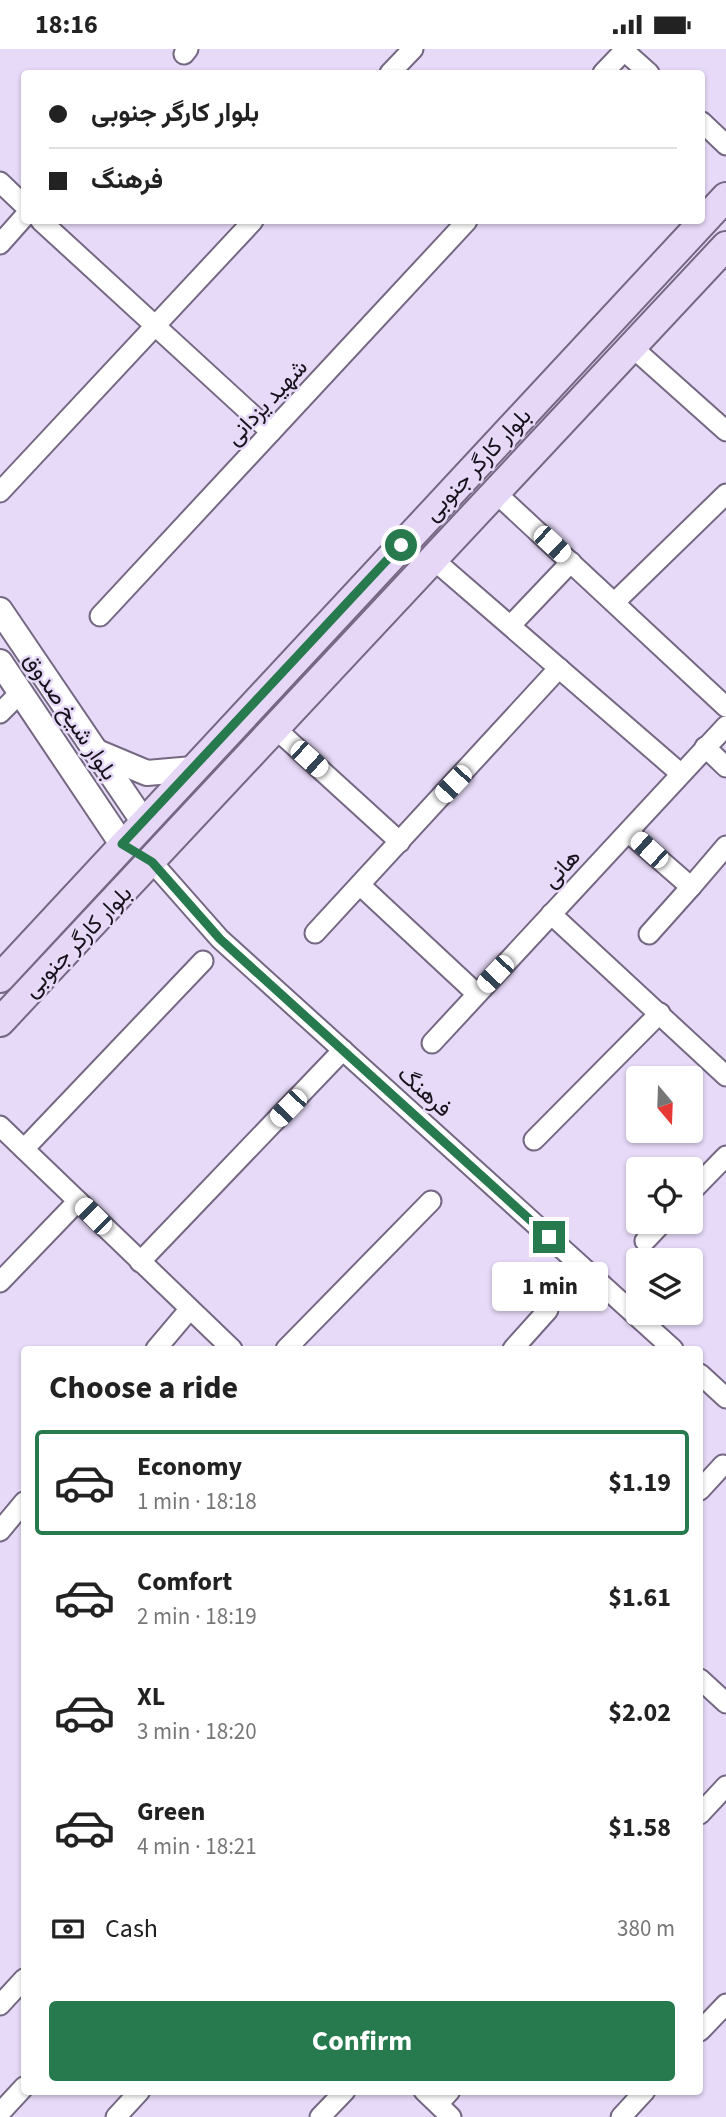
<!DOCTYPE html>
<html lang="en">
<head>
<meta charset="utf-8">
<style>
  :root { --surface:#fff; --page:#f6f6f6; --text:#222; --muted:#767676; --line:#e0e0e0; --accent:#267a4d }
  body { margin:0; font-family:"Source Sans 3",Vazirmatn,sans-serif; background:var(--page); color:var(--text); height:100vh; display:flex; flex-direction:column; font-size:26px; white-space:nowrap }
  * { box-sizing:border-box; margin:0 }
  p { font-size:23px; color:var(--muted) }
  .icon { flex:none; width:38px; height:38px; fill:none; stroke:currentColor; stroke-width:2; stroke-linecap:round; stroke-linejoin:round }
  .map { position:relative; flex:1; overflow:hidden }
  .sheet { position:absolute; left:21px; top:1297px; width:682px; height:749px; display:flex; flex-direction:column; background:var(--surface); border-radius:7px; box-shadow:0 2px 5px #0004 }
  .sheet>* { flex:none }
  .guide { position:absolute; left:21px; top:21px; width:684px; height:154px; border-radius:7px; box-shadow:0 2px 5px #0004; display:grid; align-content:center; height:154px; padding:0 28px; background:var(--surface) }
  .needle { width:46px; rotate:161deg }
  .fabs { position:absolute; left:626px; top:1017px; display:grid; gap:14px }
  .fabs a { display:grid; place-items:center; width:77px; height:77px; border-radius:7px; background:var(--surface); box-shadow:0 2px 5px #0004; font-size:35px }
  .end { position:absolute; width:32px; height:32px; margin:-16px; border:9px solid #267a4d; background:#fff; box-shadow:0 0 0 4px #fff }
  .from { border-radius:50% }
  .bubble { position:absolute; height:49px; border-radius:7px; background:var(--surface); box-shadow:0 2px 5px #0004; font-size:23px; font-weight:700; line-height:49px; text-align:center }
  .car { position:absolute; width:21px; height:42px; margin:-21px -10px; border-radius:9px; box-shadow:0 0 5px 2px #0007; background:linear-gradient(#fff 24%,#345 0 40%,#fff 0 76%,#345 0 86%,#fff 0) }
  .guide b { display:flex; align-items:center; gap:24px; height:66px; font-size:26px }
  .guide b+b { border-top:2px solid var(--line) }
  .guide i { width:18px; height:18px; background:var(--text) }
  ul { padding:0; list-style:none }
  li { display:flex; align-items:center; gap:21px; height:105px; margin:0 14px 10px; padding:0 14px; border:4px solid transparent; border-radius:7px }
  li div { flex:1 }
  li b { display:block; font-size:26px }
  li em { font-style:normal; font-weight:700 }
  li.current { border-color:var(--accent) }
  li>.icon { width:63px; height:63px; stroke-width:1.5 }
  h2 { padding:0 28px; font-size:32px; line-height:84px }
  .pay { display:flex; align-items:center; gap:18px; height:77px; padding:0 28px; font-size:26px }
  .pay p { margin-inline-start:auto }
  .cta { display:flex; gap:14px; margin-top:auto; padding:14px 28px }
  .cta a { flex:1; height:80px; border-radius:7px; background:var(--accent); color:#fff; font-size:28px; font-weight:700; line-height:80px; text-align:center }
  .status { display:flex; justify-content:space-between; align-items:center; height:49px; padding:0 35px; background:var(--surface); direction:ltr }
  .status svg { height:19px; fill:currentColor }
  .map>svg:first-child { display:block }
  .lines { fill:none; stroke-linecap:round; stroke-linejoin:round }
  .minor-casing { stroke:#756883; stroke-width:23 }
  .tertiary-casing { stroke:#756883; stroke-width:28 }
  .secondary-casing { stroke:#756883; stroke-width:32 }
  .minor { stroke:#fff; stroke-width:19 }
  .tertiary { stroke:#fff; stroke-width:24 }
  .secondary { stroke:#e7d7f7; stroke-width:28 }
  .route { stroke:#267a4d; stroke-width:9 }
  .labels { text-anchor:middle; stroke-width:5; stroke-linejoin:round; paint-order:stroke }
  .street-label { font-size:23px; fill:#17121c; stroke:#e7daf8 }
</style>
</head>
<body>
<div class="status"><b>18:16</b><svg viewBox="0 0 49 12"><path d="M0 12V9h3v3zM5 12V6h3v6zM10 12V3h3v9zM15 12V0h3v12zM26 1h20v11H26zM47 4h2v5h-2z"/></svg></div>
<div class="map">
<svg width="726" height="2068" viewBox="0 0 726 2068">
  <rect width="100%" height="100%" fill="#e7daf8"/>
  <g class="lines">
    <defs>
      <g id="minor">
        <path d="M622,0L649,24"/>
        <path d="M184,5L188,0"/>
        <path d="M390,24L413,0"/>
        <path d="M603,24L624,2"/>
        <path d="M702,73L726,96"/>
        <path d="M0,133L24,156"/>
        <path d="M41,172L271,383"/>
        <path d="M0,195L24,168"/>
        <path d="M632,298L726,382"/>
        <path d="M0,443L253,172"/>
        <path d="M496,444L726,658"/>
        <path d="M434,511L680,724"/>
        <path d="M615,553L726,445"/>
        <path d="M100,567L467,172"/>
        <path d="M511,576L571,513"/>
        <path d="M0,664L20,644"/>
        <path d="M276,680L400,793"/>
        <path d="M705,698L726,718"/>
        <path d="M628,783L691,838L726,797"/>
        <path d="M152,813L220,890L673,1300"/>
        <path d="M360,836L477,945"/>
        <path d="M551,865L726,1027"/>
        <path d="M315,884L559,619"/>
        <path d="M649,885L691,838"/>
        <path d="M432,994L726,677"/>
        <path d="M0,1077L232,1300"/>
        <path d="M534,1091L660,964"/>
        <path d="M24,1100L203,912"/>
        <path d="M691,1143L726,1107"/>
        <path d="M645,1192L664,1172"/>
        <path d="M140,1213L343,1001"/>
        <path d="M0,1233L78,1152"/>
        <path d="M156,1300L189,1261"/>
        <path d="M286,1300L431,1152"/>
        <path d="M513,1300L548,1261"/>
        <path d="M700,1325L726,1349"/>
        <path d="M700,1441L723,1416"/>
        <path d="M0,1482L24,1453"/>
        <path d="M700,1630L726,1654"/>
        <path d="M700,1765L726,1737"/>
        <path d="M0,1956L24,1930"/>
        <path d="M700,1982L726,1955"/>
        <path d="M424,2042L451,2068"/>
        <path d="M438,2055L450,2042"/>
        <path d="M0,2064L24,2038"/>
        <path d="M116,2068L140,2042"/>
        <path d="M320,2068L345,2042"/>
        <path d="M621,2068L645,2042"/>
      </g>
      <g id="tertiary">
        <path d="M0,561L143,772"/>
        <path d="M0,613L122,795"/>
        <path d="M97,703L147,724L193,720"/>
      </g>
      <g id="secondary">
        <path d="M0,929L726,148"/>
        <path d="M0,973L726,197"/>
      </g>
    </defs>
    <use href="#minor" class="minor-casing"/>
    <use href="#tertiary" class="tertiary-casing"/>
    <use href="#secondary" class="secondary-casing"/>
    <use href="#minor" class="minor"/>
    <use href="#tertiary" class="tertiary"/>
    <use href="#secondary" class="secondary"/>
  </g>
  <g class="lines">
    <path class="route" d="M401,496L122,795L152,813L220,890L549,1188"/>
  </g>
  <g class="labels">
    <g class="street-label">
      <text transform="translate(266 353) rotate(-47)" y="8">شهید یزدانی</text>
      <text transform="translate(477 415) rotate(-47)" y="8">بلوار کارگر جنوبی</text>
      <text transform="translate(71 667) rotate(56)" y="8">بلوار شیخ صدوق</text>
      <text transform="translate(561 819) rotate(-47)" y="8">هانی</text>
      <text transform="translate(77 892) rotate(-46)" y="8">بلوار کارگر جنوبی</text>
      <text transform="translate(425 1042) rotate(42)" y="8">فرهنگ</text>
    </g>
  </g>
</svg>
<div class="fabs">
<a><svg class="needle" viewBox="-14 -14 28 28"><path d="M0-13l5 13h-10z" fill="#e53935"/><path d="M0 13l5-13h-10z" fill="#767676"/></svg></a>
<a><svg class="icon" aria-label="locate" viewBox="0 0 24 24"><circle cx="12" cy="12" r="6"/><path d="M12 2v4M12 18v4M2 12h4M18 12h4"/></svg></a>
<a><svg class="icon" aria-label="layers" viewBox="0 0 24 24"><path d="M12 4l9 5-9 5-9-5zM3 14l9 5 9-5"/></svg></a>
</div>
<i class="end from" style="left:401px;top:496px"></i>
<i class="end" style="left:549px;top:1188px"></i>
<div class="bubble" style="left:492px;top:1213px;width:116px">1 min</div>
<i class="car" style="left:552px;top:495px;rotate:133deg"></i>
<i class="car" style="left:309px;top:710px;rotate:132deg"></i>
<i class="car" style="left:453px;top:735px;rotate:223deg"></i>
<i class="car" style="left:649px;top:801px;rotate:312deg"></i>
<i class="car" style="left:495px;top:925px;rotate:223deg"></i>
<i class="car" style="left:288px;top:1059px;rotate:224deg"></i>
<i class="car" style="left:93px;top:1167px;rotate:315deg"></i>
<div class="guide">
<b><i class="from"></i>بلوار کارگر جنوبی</b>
<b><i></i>فرهنگ</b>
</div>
<section class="sheet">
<h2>Choose a ride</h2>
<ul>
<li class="current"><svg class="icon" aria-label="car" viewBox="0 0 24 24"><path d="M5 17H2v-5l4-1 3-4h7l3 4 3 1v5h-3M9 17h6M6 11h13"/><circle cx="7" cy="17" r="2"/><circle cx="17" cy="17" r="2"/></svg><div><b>Economy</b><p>1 min · 18:18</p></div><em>$1.19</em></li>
<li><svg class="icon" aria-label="car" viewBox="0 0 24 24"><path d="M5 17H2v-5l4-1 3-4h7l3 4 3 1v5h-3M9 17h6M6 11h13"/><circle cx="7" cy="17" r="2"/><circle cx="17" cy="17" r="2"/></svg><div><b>Comfort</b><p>2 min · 18:19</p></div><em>$1.61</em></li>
<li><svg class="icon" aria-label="car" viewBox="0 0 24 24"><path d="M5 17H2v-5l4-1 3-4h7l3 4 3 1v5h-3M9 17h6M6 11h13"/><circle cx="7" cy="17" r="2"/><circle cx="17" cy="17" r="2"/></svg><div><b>XL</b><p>3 min · 18:20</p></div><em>$2.02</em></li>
<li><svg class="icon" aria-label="car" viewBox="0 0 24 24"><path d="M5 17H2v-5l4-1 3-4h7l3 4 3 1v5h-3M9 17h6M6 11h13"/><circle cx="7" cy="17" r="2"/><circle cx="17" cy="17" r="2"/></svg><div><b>Green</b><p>4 min · 18:21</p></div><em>$1.58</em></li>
</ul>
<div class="pay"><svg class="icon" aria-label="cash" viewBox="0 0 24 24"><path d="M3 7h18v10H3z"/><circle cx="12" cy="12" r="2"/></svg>Cash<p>380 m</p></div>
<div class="cta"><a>Confirm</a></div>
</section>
</div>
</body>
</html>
